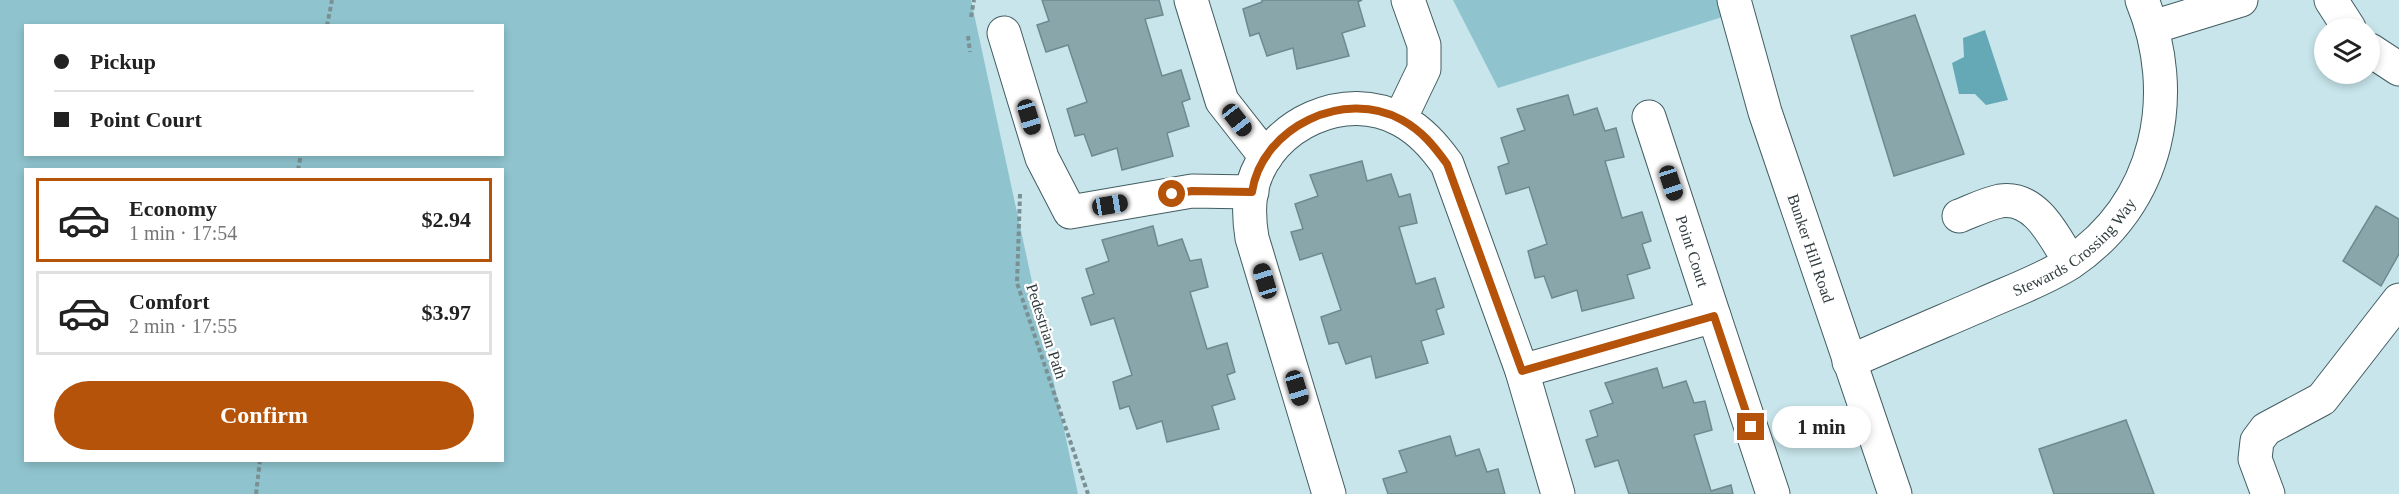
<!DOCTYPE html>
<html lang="en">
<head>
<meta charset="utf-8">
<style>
  :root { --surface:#fff; --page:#f2f2f2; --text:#222; --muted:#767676; --line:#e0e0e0; --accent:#b45309 }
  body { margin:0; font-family:"Times New Roman",serif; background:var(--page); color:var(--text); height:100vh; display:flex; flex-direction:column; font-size:22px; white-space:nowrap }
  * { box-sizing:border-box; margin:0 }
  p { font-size:20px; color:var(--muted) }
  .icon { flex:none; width:33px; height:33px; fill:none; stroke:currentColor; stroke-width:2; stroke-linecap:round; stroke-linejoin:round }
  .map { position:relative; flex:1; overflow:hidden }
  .side { position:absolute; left:24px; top:168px; width:480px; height:294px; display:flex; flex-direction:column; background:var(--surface); border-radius:0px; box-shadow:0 3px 9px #0003 }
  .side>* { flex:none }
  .guide { position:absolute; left:24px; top:24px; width:480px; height:132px; border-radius:0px; box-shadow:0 3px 9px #0003; display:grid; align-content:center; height:132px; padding:0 30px; background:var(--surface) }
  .controls { position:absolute; left:2314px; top:18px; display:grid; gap:12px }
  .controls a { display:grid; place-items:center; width:66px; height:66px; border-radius:50%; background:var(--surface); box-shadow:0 3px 9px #0003; font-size:30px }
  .end { position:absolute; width:27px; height:27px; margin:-14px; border:8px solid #b45309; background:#fff; box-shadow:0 0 0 3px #fff }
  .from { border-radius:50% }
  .bubble { position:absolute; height:42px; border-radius:21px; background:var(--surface); box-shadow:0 3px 9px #0003; font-size:20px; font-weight:700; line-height:42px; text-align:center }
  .car { position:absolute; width:18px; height:36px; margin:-18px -9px; border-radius:8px; box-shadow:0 0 4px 2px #0007; background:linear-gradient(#222 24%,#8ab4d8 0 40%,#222 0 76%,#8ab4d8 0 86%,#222 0) }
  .guide b { display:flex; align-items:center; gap:21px; height:57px; font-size:22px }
  .guide b+b { border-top:2px solid var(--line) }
  .guide i { width:15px; height:15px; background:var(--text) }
  ul { padding:10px 0 0; list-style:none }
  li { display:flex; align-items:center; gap:18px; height:84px; margin:0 12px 9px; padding:0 18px; border:3px solid var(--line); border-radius:0px }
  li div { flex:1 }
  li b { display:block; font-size:22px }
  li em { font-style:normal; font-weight:700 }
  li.active { border-color:var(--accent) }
  li>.icon { width:54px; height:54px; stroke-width:1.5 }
  .button { display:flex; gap:12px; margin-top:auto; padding:12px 30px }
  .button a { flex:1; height:69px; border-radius:36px; background:var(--accent); color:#fff; font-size:24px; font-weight:700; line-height:69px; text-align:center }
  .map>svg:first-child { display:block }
  .green { fill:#8fc4ce; fill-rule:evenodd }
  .water { fill:#66a9b6 }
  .building { fill:#89a6ab; stroke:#6e8a8f; stroke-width:1.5 }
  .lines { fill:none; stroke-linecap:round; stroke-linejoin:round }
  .minor-casing { stroke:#435d62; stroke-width:35 }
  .path { stroke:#7b9094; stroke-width:4; stroke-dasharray:4.5 3; stroke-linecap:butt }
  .minor { stroke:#fff; stroke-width:33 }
  .route { stroke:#b45309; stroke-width:8 }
  .labels { text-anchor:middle; stroke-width:4.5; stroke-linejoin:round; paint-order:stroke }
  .street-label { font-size:16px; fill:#303c3e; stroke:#fff }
</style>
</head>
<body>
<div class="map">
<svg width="2399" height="494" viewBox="0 0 2399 494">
  <rect width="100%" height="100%" fill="#c7e5eb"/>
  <g class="green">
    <path d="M0,0H971L1078,494H0ZM26,26H502V154H26ZM26,170H502V460H26Z"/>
    <path d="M1453,0H1731L1735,13L1498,88Z"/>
  </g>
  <path class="water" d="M1985,30L2008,100L1986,105L1975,94H1959L1952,63L1964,57L1963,38Z"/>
  <g class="building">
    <path d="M1042,0H1159L1163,15L1145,19L1162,76L1181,70L1190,99L1182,102L1189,126L1167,133L1173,156L1122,170L1117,148L1092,156L1084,134L1075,136L1067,109L1087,102L1068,45L1046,52L1037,25L1049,21Z"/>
    <path d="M1262,0H1362L1358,2L1365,26L1342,33L1349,56L1297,69L1293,48L1267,56L1259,33L1250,36L1243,9L1262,2Z"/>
    <path d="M1915,15L1964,154L1894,176L1851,36Z"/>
    <path d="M1568,95L1574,115L1597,108L1605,131L1616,128L1624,157L1605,161L1622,218L1642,212L1651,241L1642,244L1650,268L1627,275L1634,298L1582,311L1577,290L1552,298L1544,276L1535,278L1528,251L1547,244L1529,187L1506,194L1498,167L1509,163L1501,138L1525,130L1517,109Z"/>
    <path d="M1362,161L1367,181L1391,174L1399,197L1410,194L1417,223L1399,227L1416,284L1435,278L1444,307L1436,310L1444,334L1421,341L1428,363L1376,378L1371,356L1346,364L1338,342L1329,344L1321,317L1341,310L1322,253L1300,260L1291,232L1303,229L1295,204L1318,196L1310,175Z"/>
    <path d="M2376,206L2399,219V254L2381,286L2343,261Z"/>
    <path d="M1153,226L1158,246L1182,239L1190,261L1201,259L1208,287L1190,292L1207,349L1227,343L1235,372L1227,375L1235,399L1212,406L1219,429L1167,442L1162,421L1137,429L1129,406L1120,409L1113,382L1132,375L1114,318L1091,325L1082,298L1094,294L1086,269L1109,261L1102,240Z"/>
    <path d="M1657,368L1663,388L1686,381L1694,403L1705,401L1712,430L1694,435L1711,491L1731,485L1733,494H1629L1618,460L1595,467L1586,440L1598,436L1590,411L1613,403L1605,383Z"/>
    <path d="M2126,420L2154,494H2054L2039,449Z"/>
    <path d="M1450,436L1456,456L1479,449L1487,472L1498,469L1505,494H1388L1383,479L1407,472L1399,451Z"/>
  </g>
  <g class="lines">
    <defs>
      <g id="minor">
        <path d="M1191,0L1222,101L1266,157"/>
        <path id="s1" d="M1734,0L1765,112L1895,494"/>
        <path d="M2331,0L2349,28"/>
        <path d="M2153,27L2241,0"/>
        <path d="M1004,33L1042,158L1070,212L1192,191L1252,192"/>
        <path d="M2370,50L2399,69"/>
        <path id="s2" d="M1649,117L1714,316"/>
        <path d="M1400,119L1424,69V45L1408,0"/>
        <path d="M1959,216C1972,211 1986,204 2000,201C2036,195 2055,238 2070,262"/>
        <path id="s3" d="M1849,362C1894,342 1939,323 1983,304C2012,291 2043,280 2070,263C2159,203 2181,95 2142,0"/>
        <path d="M1522,371L1714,316L1773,494"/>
        <path d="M1329,494L1252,238C1249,220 1248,202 1253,184C1270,124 1346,89 1401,120C1421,131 1434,146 1447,164L1522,371L1558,494"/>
        <path d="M2268,494L2255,459L2257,441L2266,429L2322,399L2399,300"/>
      </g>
    </defs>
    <use href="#minor" class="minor-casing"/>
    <g class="path">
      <path d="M971,17L974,0"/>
      <path d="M327,26L332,0"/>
      <path d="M968,36L970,52"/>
      <path d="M298,170L301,154"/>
      <path d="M1020,194L1017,283L1088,494"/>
      <path d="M256,494L260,460"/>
    </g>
    <use href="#minor" class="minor"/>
  </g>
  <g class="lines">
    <path class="route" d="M1172,194L1192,191L1252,192C1262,127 1344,88 1402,120C1422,131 1434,146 1447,164L1522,371L1714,316L1751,427"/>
  </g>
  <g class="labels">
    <g class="street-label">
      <text dy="6" stroke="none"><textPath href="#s3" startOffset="255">Stewards Crossing Way</textPath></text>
      <text dy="6" stroke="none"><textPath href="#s1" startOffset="260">Bunker Hill Road</textPath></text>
      <text dy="6" stroke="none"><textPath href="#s2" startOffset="141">Point Court</textPath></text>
      <text transform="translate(1047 331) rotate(72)" y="6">Pedestrian Path</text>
    </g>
  </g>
</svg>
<div class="controls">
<a><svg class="icon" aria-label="layers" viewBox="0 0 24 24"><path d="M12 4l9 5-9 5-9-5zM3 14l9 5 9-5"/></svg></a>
</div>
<i class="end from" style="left:1172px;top:194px"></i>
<i class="end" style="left:1751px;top:427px"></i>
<div class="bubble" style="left:1772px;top:406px;width:99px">1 min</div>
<i class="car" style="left:1029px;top:117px;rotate:163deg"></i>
<i class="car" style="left:1237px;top:120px;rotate:142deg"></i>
<i class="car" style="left:1671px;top:183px;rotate:162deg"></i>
<i class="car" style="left:1110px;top:205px;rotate:80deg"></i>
<i class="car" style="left:1265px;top:281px;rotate:343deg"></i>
<i class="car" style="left:1297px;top:388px;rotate:163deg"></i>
<div class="guide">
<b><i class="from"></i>Pickup</b>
<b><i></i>Point Court</b>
</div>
<section class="side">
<ul>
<li class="active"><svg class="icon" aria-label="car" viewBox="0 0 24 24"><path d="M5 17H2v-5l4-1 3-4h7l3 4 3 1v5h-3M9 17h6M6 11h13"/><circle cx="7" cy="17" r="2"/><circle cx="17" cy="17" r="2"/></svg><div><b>Economy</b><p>1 min · 17:54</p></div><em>$2.94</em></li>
<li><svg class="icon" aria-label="car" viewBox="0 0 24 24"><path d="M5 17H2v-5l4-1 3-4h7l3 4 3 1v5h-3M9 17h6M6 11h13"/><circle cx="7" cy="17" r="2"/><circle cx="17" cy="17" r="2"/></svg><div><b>Comfort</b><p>2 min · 17:55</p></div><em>$3.97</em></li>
</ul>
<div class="button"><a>Confirm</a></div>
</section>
</div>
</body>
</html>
